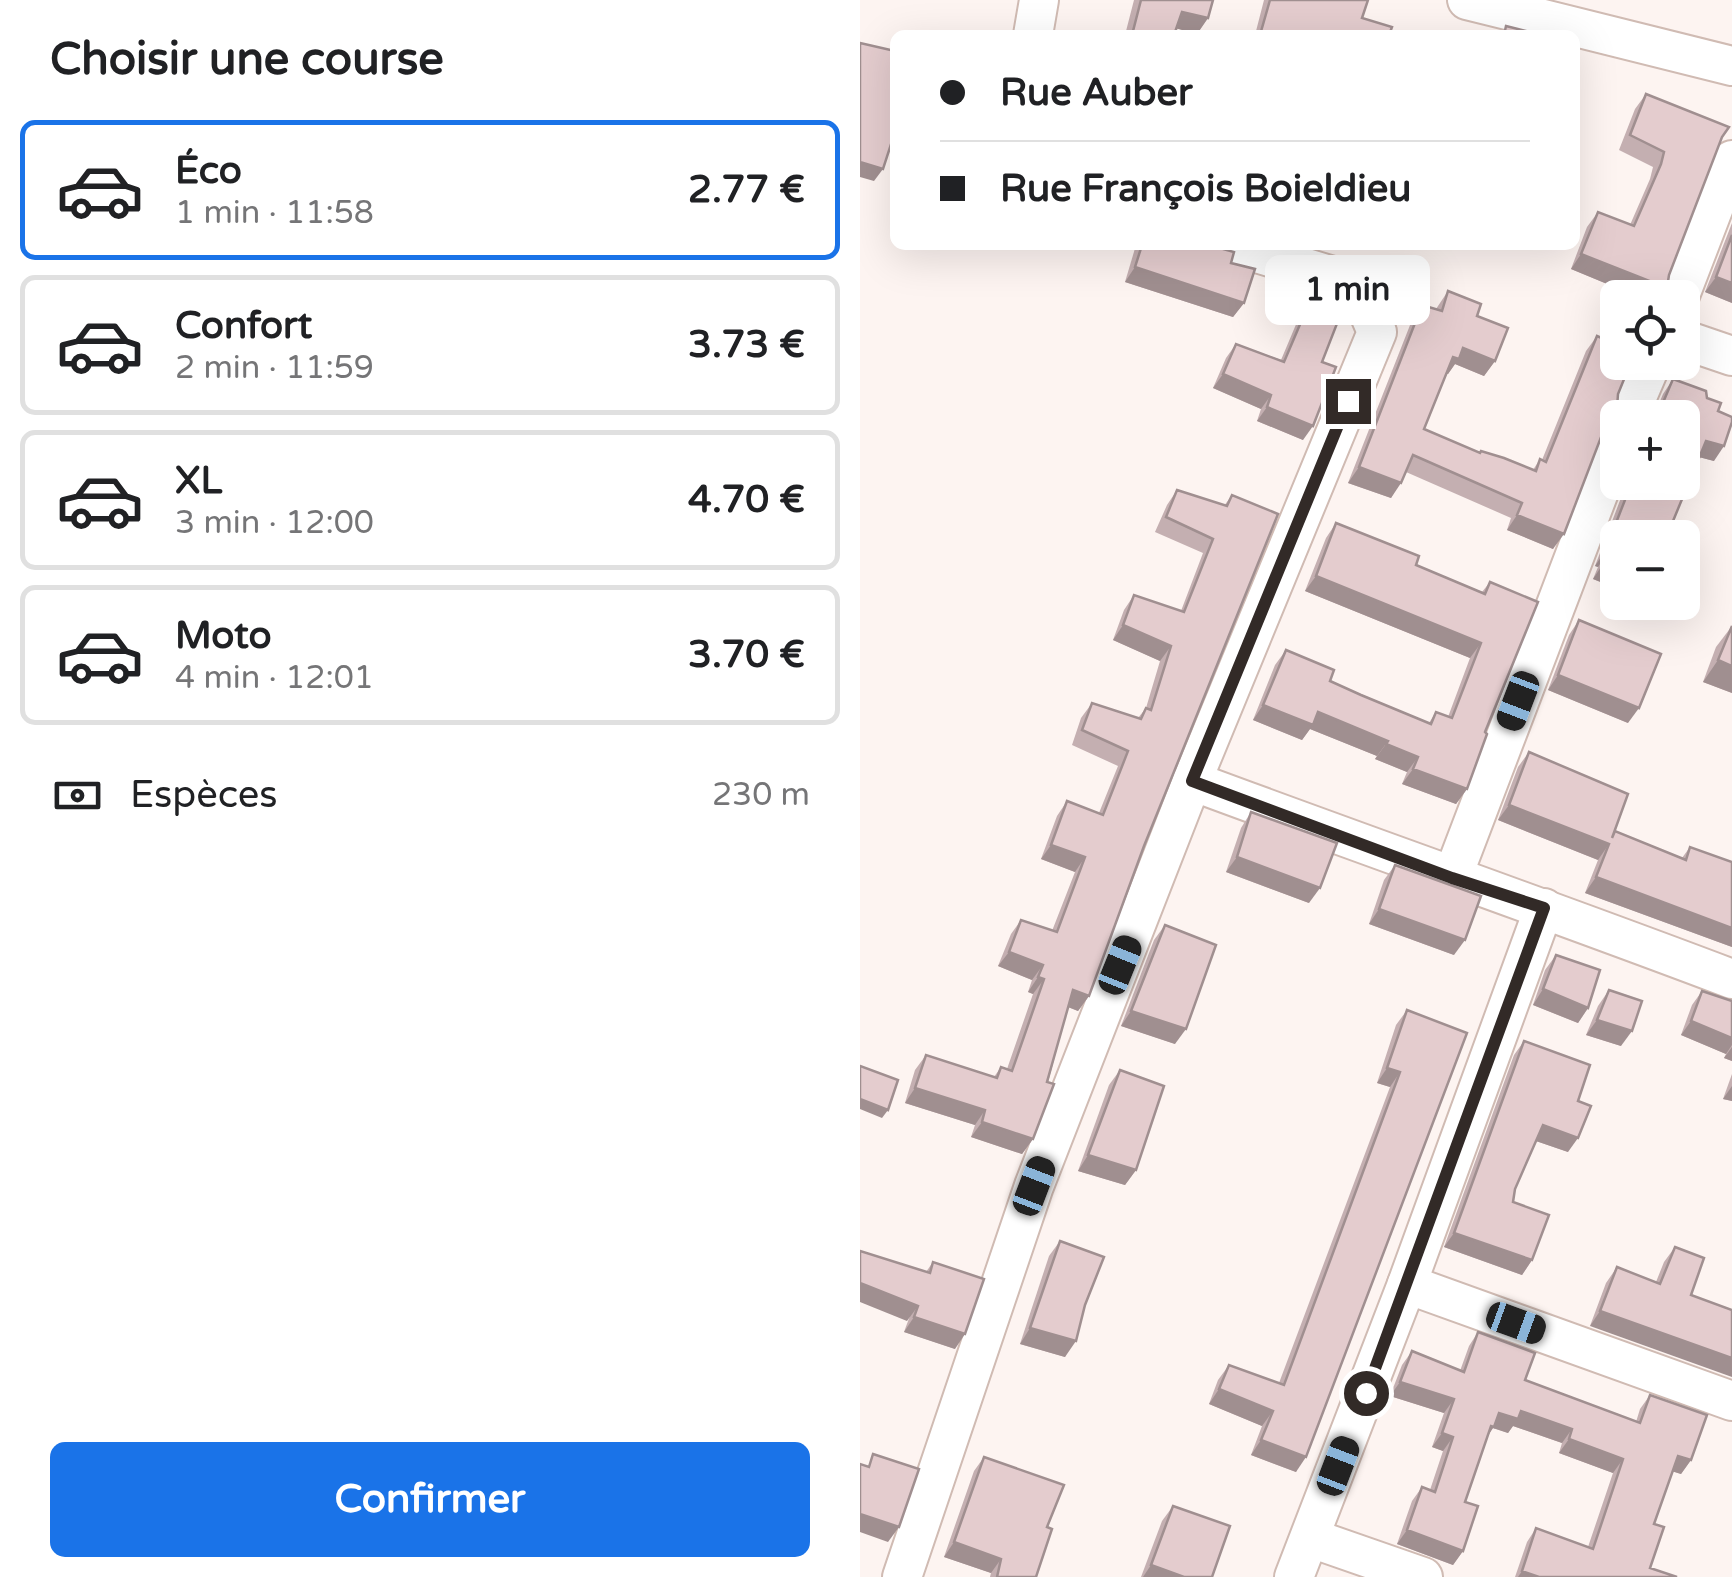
<!DOCTYPE html>
<html lang="fr">
<head>
<meta charset="utf-8">
<style>
  :root { --surface:#fff; --page:#f2f2f2; --text:#202124; --muted:#757577; --line:#e0e0e0; --accent:#1a73e8 }
  body { margin:0; font-family:"Varela Round",sans-serif; background:var(--page); color:var(--text); height:100vh; display:flex; flex-direction:column; font-size:38px; white-space:nowrap }
  * { box-sizing:border-box; margin:0 }
  p { font-size:32px; color:var(--muted) }
  .icon { flex:none; width:55px; height:55px; fill:none; stroke:currentColor; stroke-width:2; stroke-linecap:round; stroke-linejoin:round }
  .map { position:relative; flex:1; overflow:hidden }
  .panel { display:flex; flex-direction:column; background:var(--surface); width:860px }
  .panel>* { flex:none }
  .guide { position:absolute; left:30px; top:30px; width:690px; height:220px; border-radius:15px; box-shadow:0 10px 40px #0002; display:grid; align-content:center; height:220px; padding:0 50px; background:var(--surface) }
  .buttons { position:absolute; left:740px; top:280px; display:grid; gap:20px }
  .buttons a { display:grid; place-items:center; width:100px; height:100px; border-radius:15px; background:var(--surface); box-shadow:0 10px 40px #0002; font-size:50px }
  .end { position:absolute; width:45px; height:45px; margin:-22px; border:12px solid #322a27; background:#fff; box-shadow:0 0 0 5px #fff }
  .from { border-radius:50% }
  .bubble { position:absolute; height:70px; border-radius:15px; background:var(--surface); box-shadow:0 10px 40px #0002; font-size:32px; font-weight:800; line-height:70px; text-align:center }
  .car { position:absolute; width:30px; height:60px; margin:-30px -15px; border-radius:12px; box-shadow:0 0 8px 2px #0007; background:linear-gradient(#222 24%,#8ab4d8 0 40%,#222 0 76%,#8ab4d8 0 86%,#222 0) }
  .guide b { display:flex; align-items:center; gap:35px; height:95px; font-size:38px }
  .guide b+b { border-top:2px solid var(--line) }
  .guide i { width:25px; height:25px; background:var(--text) }
  ul { padding:0; list-style:none }
  li { display:flex; align-items:center; gap:30px; height:140px; margin:0 20px 15px; padding:0 30px; border:5px solid var(--line); border-radius:15px }
  li div { flex:1 }
  li b { display:block; font-size:38px }
  li em { font-style:normal; font-weight:800 }
  li.active { border-color:var(--accent) }
  li>.icon { width:90px; height:90px; stroke-width:1.5 }
  h2 { padding:0 50px; font-size:45px; line-height:120px }
  .pay { display:flex; align-items:center; gap:25px; height:110px; padding:0 50px; font-size:38px }
  .pay p { margin-inline-start:auto }
  .cta { display:flex; gap:20px; margin-top:auto; padding:20px 50px }
  .cta a { flex:1; height:115px; border-radius:15px; background:var(--accent); color:#fff; font-size:40px; font-weight:800; line-height:115px; text-align:center }
  main { display:flex; flex:1; min-height:0 }
  .map>svg:first-child { display:block }
  .lines { fill:none; stroke-linecap:round; stroke-linejoin:round }
  .street-casing { stroke:#d0bbb3; stroke-width:42 }
  .street { stroke:#fff; stroke-width:38 }
  .wall { fill:#c4afb1 }
  .shaded-wall { fill:#a08f90 }
  .building { fill:#e4ccce; stroke:#a08f90; stroke-width:2.5 }
  .route { stroke:#322a27; stroke-width:12 }
</style>
</head>
<body>
<main>
<section class="panel">
<h2>Choisir une course</h2>
<ul>
<li class="active"><svg class="icon" aria-label="car" viewBox="0 0 24 24"><path d="M5 17H2v-5l4-1 3-4h7l3 4 3 1v5h-3M9 17h6M6 11h13"/><circle cx="7" cy="17" r="2"/><circle cx="17" cy="17" r="2"/></svg><div><b>Éco</b><p>1 min · 11:58</p></div><em>2.77 €</em></li>
<li><svg class="icon" aria-label="car" viewBox="0 0 24 24"><path d="M5 17H2v-5l4-1 3-4h7l3 4 3 1v5h-3M9 17h6M6 11h13"/><circle cx="7" cy="17" r="2"/><circle cx="17" cy="17" r="2"/></svg><div><b>Confort</b><p>2 min · 11:59</p></div><em>3.73 €</em></li>
<li><svg class="icon" aria-label="car" viewBox="0 0 24 24"><path d="M5 17H2v-5l4-1 3-4h7l3 4 3 1v5h-3M9 17h6M6 11h13"/><circle cx="7" cy="17" r="2"/><circle cx="17" cy="17" r="2"/></svg><div><b>XL</b><p>3 min · 12:00</p></div><em>4.70 €</em></li>
<li><svg class="icon" aria-label="car" viewBox="0 0 24 24"><path d="M5 17H2v-5l4-1 3-4h7l3 4 3 1v5h-3M9 17h6M6 11h13"/><circle cx="7" cy="17" r="2"/><circle cx="17" cy="17" r="2"/></svg><div><b>Moto</b><p>4 min · 12:01</p></div><em>3.70 €</em></li>
</ul>
<div class="pay"><svg class="icon" aria-label="cash" viewBox="0 0 24 24"><path d="M3 7h18v10H3z"/><circle cx="12" cy="12" r="2"/></svg>Espèces<p>230 m</p></div>
<div class="cta"><a>Confirmer</a></div>
</section>
<div class="map">
<svg width="872" height="1577" viewBox="0 0 872 1577">
  <rect width="100%" height="100%" fill="#fdf4f1"/>
  <g class="lines">
    <defs>
      <g id="street">
        <path d="M607,0L872,66"/>
        <path d="M173,35L179,0"/>
        <path d="M819,298L872,160"/>
        <path d="M822,339L872,356"/>
        <path d="M768,418L792,362"/>
        <path d="M332,781C512,848 693,911 872,979"/>
        <path d="M592,878L758,442"/>
        <path d="M547,1284L872,1401"/>
        <path d="M451,1538L563,1577"/>
        <path d="M42,1577L174,1186L332,781L517,332L496,283L370,245"/>
        <path d="M434,1577L547,1284L684,908"/>
      </g>
    </defs>
    <use href="#street" class="street-casing"/>
    <use href="#street" class="street"/>
  </g>
  <g class="wall">
    <path d="M274,0H353L348,18L337,34L316,28L314,35H265Z"/>
    <path d="M404,0H508L502,18L529,35H395Z"/>
    <path d="M786,94L861,138L809,275L807,288L800,298H781L711,269L727,227L738,212L770,225L790,179L793,167L759,150L775,109Z"/>
    <path d="M872,223V303L845,292Z"/>
    <path d="M276,245H349L371,263L384,303L373,317L265,282Z"/>
    <path d="M588,291L617,316L635,361L624,376L595,364L588,374H586L564,429L620,453L673,470L680,459L682,460L726,351L737,336L745,424L693,549L647,530L651,518L546,472L531,498L488,483L552,320L562,305L576,309Z"/>
    <path d="M447,308L462,362L443,440L397,421L401,409L353,388L366,358L376,344L421,360L437,322Z"/>
    <path d="M813,379L847,398L858,411L854,461L839,457L758,589L733,579L738,567L735,566L767,482H822V418H793L803,394Z"/>
    <path d="M317,490L364,506L372,495L284,846L229,996L218,1011L208,1007L173,1139L162,1154L111,1137L115,1125L45,1103L55,1070L66,1055L134,1077L141,1067L147,1069L173,994L168,992L172,980L138,966L151,934L161,920L192,931L215,872L181,859L197,816L207,801L239,813L258,766L212,745L221,718L232,703L278,718L286,708L300,661L253,640L264,610L274,595L321,611L343,553L295,532L307,505Z"/>
    <path d="M476,523L556,565L622,592L630,582L625,732L607,789L596,804L542,784L547,772L515,759L517,756L450,729L442,740L393,720L415,665L426,650L470,681L569,723L576,712L588,717L610,658L445,591L466,538Z"/>
    <path d="M719,620L768,723L688,690L709,635Z"/>
    <path d="M872,626V693L843,682L856,647Z"/>
    <path d="M669,752L754,832L822,858L830,847L872,862V947L725,893L738,860L638,820L658,767Z"/>
    <path d="M391,812L449,903L366,872L381,828Z"/>
    <path d="M535,865L594,955L509,924L524,880Z"/>
    <path d="M305,925L315,1044L261,1026L294,940Z"/>
    <path d="M696,955L728,1008L718,1023L673,1005L685,970Z"/>
    <path d="M749,990L761,1046L726,1035L738,1006Z"/>
    <path d="M842,991L872,1001V1061L864,1058L866,1054L821,1035L832,1005Z"/>
    <path d="M547,1010L607,1033L436,1472L391,1455L402,1426L349,1404L358,1380L369,1365L419,1383L530,1087L517,1083L536,1025Z"/>
    <path d="M664,1041L718,1101L708,1152L676,1141L655,1189L653,1202L672,1260L662,1275L584,1247L654,1055Z"/>
    <path d="M260,1070L276,1170L265,1185L218,1171L249,1085Z"/>
    <path d="M872,1074V1101L863,1099Z"/>
    <path d="M200,1241L225,1305L205,1357L160,1344L189,1256Z"/>
    <path d="M815,1247L831,1295L730,1326L746,1283L757,1267L796,1282L804,1262Z"/>
    <path d="M73,1262L95,1349L44,1332L66,1272Z"/>
    <path d="M618,1332L665,1380L776,1422L780,1409L790,1395L831,1460L821,1474L812,1471L794,1524L790,1568L817,1577H655L667,1542L676,1528L728,1547L753,1473L699,1453L702,1443L653,1426L648,1433L633,1428L627,1437L605,1502L603,1551L593,1565L537,1544L552,1501L562,1487L570,1490L583,1451L572,1447L584,1413L530,1396L542,1365L552,1351L600,1371L609,1346Z"/>
    <path d="M124,1457L187,1527L176,1577H130L131,1573L84,1557L114,1471Z"/>
    <path d="M313,1506L352,1577H281L302,1521Z"/>
  </g>
  <g class="shaded-wall">
    <path d="M322,12L348,18L337,34L311,27Z"/>
    <path d="M0,162L23,169L14,181L0,177Z"/>
    <path d="M721,254L807,288L800,298H781L711,269Z"/>
    <path d="M275,267L384,303L373,317L265,282Z"/>
    <path d="M856,277L872,283V303L845,292Z"/>
    <path d="M603,348L635,361L624,376L595,364L588,374L583,372L593,357Z"/>
    <path d="M363,374L411,395L401,409L353,388Z"/>
    <path d="M407,407L453,426L443,440L397,421Z"/>
    <path d="M846,441L864,446L854,461L835,456Z"/>
    <path d="M499,467L541,483L531,498L488,483Z"/>
    <path d="M657,515L704,534L693,549L647,530Z"/>
    <path d="M745,551L748,552L738,567L735,566Z"/>
    <path d="M743,564L758,570V589L733,579Z"/>
    <path d="M456,576L621,643L610,658L445,591Z"/>
    <path d="M263,625L311,646L300,661L253,640Z"/>
    <path d="M858,660L872,666V693L843,682Z"/>
    <path d="M698,675L779,708L768,723L688,690Z"/>
    <path d="M403,705L458,712L528,741L517,756L450,729L442,740L393,720Z"/>
    <path d="M526,744L558,757L547,772L515,759Z"/>
    <path d="M553,769L607,789L596,804L542,784Z"/>
    <path d="M649,805L749,844L738,860L638,820Z"/>
    <path d="M191,845L225,857L215,872L181,859Z"/>
    <path d="M377,857L460,888L449,903L366,872Z"/>
    <path d="M736,877L872,928V947L725,893Z"/>
    <path d="M519,909L605,940L594,955L509,924Z"/>
    <path d="M149,952L183,965L172,980L138,966Z"/>
    <path d="M178,977L184,979L173,994L168,992Z"/>
    <path d="M683,989L728,1008L718,1023L673,1005Z"/>
    <path d="M213,990L229,996L218,1011L203,1005Z"/>
    <path d="M271,1011L326,1029L315,1044L261,1026Z"/>
    <path d="M737,1020L772,1031L761,1046L726,1035Z"/>
    <path d="M831,1021L872,1038V1045L866,1054L821,1035Z"/>
    <path d="M872,1047V1061L864,1058Z"/>
    <path d="M527,1068L540,1072L530,1087L517,1083Z"/>
    <path d="M872,1086V1101L863,1099Z"/>
    <path d="M55,1088L125,1110L115,1125L45,1103Z"/>
    <path d="M0,1099L28,1110L22,1118L0,1109Z"/>
    <path d="M122,1122L173,1139L162,1154L111,1137Z"/>
    <path d="M683,1125L718,1138L708,1152L673,1140Z"/>
    <path d="M228,1155L276,1170L265,1185L218,1171Z"/>
    <path d="M594,1233L672,1260L662,1275L584,1247Z"/>
    <path d="M0,1283L58,1306L47,1321L0,1302Z"/>
    <path d="M740,1311L872,1358V1377L730,1326Z"/>
    <path d="M54,1317L105,1334L95,1349L44,1332Z"/>
    <path d="M170,1328L216,1341L205,1357L160,1344Z"/>
    <path d="M540,1382L594,1399L584,1413L530,1396Z"/>
    <path d="M359,1389L413,1411L402,1426L349,1404Z"/>
    <path d="M661,1411L712,1429L702,1443L653,1426L648,1433L633,1428L624,1441L621,1440L639,1413Z"/>
    <path d="M582,1433L593,1437L583,1451L572,1447Z"/>
    <path d="M709,1439L763,1459L753,1473L699,1453Z"/>
    <path d="M401,1440L446,1457L436,1472L391,1455Z"/>
    <path d="M818,1456L831,1460L821,1474L808,1470Z"/>
    <path d="M0,1514L39,1527L28,1542L0,1532Z"/>
    <path d="M547,1530L603,1551L593,1565L537,1544Z"/>
    <path d="M94,1542L141,1559L131,1573L84,1557Z"/>
    <path d="M291,1565L324,1577H283Z"/>
    <path d="M662,1571L679,1577H658Z"/>
  </g>
  <g class="building">
    <path d="M281,0H353L348,18L322,12L314,35H272Z"/>
    <path d="M410,0H508L502,18L532,27L529,35H400Z"/>
    <path d="M646,26L682,35H644Z"/>
    <path d="M0,43L35,51V73L32,86L35,87V132L23,169L0,162Z"/>
    <path d="M786,94L869,127L862,137L809,275L807,288L721,254L738,212L774,226L801,164L804,152L770,135Z"/>
    <path d="M872,235V283L856,277Z"/>
    <path d="M282,245H349L374,252L371,263L395,269L384,303L275,267Z"/>
    <path d="M588,291L621,304L617,316L648,328L635,361L603,348L599,359L593,357L564,429L620,453L621,451L644,458L676,471L680,459L686,462L737,336L758,345V362H771L758,394L757,408L748,419L704,534L657,515L662,503L553,455L541,483L499,467L562,305L582,311Z"/>
    <path d="M447,308L478,321L462,362L476,367L453,426L407,407L411,395L363,374L376,344L424,362Z"/>
    <path d="M813,379L846,391L847,398L861,403L858,411L872,417V422L864,446L846,441L806,538H758V570L743,564L748,552L745,551L772,482H822V418H794L799,412Z"/>
    <path d="M317,490L367,506L372,495L418,514L284,846L229,996L213,990L187,1082L194,1084L173,1139L122,1122L125,1110L55,1088L66,1055L137,1078L141,1067L152,1071L184,979L178,977L183,965L149,952L161,920L197,932L225,857L191,845L207,801L243,815L268,751L222,730L232,703L281,719L286,708L291,710L311,646L263,625L274,595L324,612L353,539L306,517Z"/>
    <path d="M476,523L559,556L556,565L625,594L630,582L678,602L625,732L627,734L607,789L553,769L558,757L526,744L528,741L458,712L453,725L403,705L426,650L474,670L470,681L501,695L571,724L576,712L592,718L621,643L456,576Z"/>
    <path d="M719,620L801,654L779,708L698,675Z"/>
    <path d="M872,626V666L858,660Z"/>
    <path d="M669,752L768,794L752,838L755,831L826,860L830,847L872,862V928L736,877L749,844L649,805Z"/>
    <path d="M391,812L477,843L460,888L377,857Z"/>
    <path d="M535,865L621,896L605,940L519,909Z"/>
    <path d="M305,925L356,945L326,1029L271,1011Z"/>
    <path d="M696,955L740,970L728,1008L683,989Z"/>
    <path d="M749,990L782,1001L772,1031L737,1020Z"/>
    <path d="M842,991L872,1001V1038L831,1021Z"/>
    <path d="M547,1010L607,1033L446,1457L401,1440L413,1411L359,1389L369,1365L424,1385L540,1072L527,1068Z"/>
    <path d="M664,1041L730,1065L718,1101L731,1106L718,1138L683,1125L655,1189L653,1202L689,1215L672,1260L594,1233Z"/>
    <path d="M0,1066L38,1080L28,1110L0,1099Z"/>
    <path d="M260,1070L304,1086L276,1170L228,1155Z"/>
    <path d="M200,1241L244,1257L225,1305L216,1341L170,1328Z"/>
    <path d="M815,1247L844,1258L831,1295L872,1310V1358L740,1311L757,1267L800,1284Z"/>
    <path d="M0,1251L70,1273L73,1262L124,1279L105,1334L54,1317L58,1306L0,1283Z"/>
    <path d="M618,1332L675,1353L665,1380L780,1423L790,1395L847,1415L831,1460L818,1456L794,1524L804,1527L790,1568L817,1577H679L662,1571L676,1528L733,1549L763,1459L709,1439L712,1429L661,1411L658,1419L639,1413L634,1427L631,1426L605,1502L618,1506L603,1551L547,1530L562,1487L575,1492L593,1437L582,1433L594,1399L540,1382L552,1351L604,1372Z"/>
    <path d="M13,1454L59,1469L39,1527L0,1514V1464L9,1467Z"/>
    <path d="M124,1457L204,1485L187,1527L192,1529L176,1577H137L141,1559L94,1542Z"/>
    <path d="M313,1506L370,1526L352,1577H324L291,1565Z"/>
  </g>
  <g class="lines">
    <path class="route" d="M488,401L332,781L592,878L684,908L506,1393"/>
  </g>
</svg>
<div class="buttons">
<a><svg class="icon" aria-label="locate" viewBox="0 0 24 24"><circle cx="12" cy="12" r="6"/><path d="M12 2v4M12 18v4M2 12h4M18 12h4"/></svg></a>
<a>+</a>
<a>−</a>
</div>
<i class="end from" style="left:506px;top:1393px"></i>
<i class="end" style="left:488px;top:401px"></i>
<div class="bubble" style="left:405px;top:255px;width:165px">1 min</div>
<i class="car" style="left:658px;top:701px;rotate:201deg"></i>
<i class="car" style="left:260px;top:965px;rotate:22deg"></i>
<i class="car" style="left:174px;top:1186px;rotate:21deg"></i>
<i class="car" style="left:656px;top:1323px;rotate:110deg"></i>
<i class="car" style="left:478px;top:1466px;rotate:21deg"></i>
<div class="guide">
<b><i class="from"></i>Rue Auber</b>
<b><i></i>Rue François Boieldieu</b>
</div>
</div>
</main>
</body>
</html>
